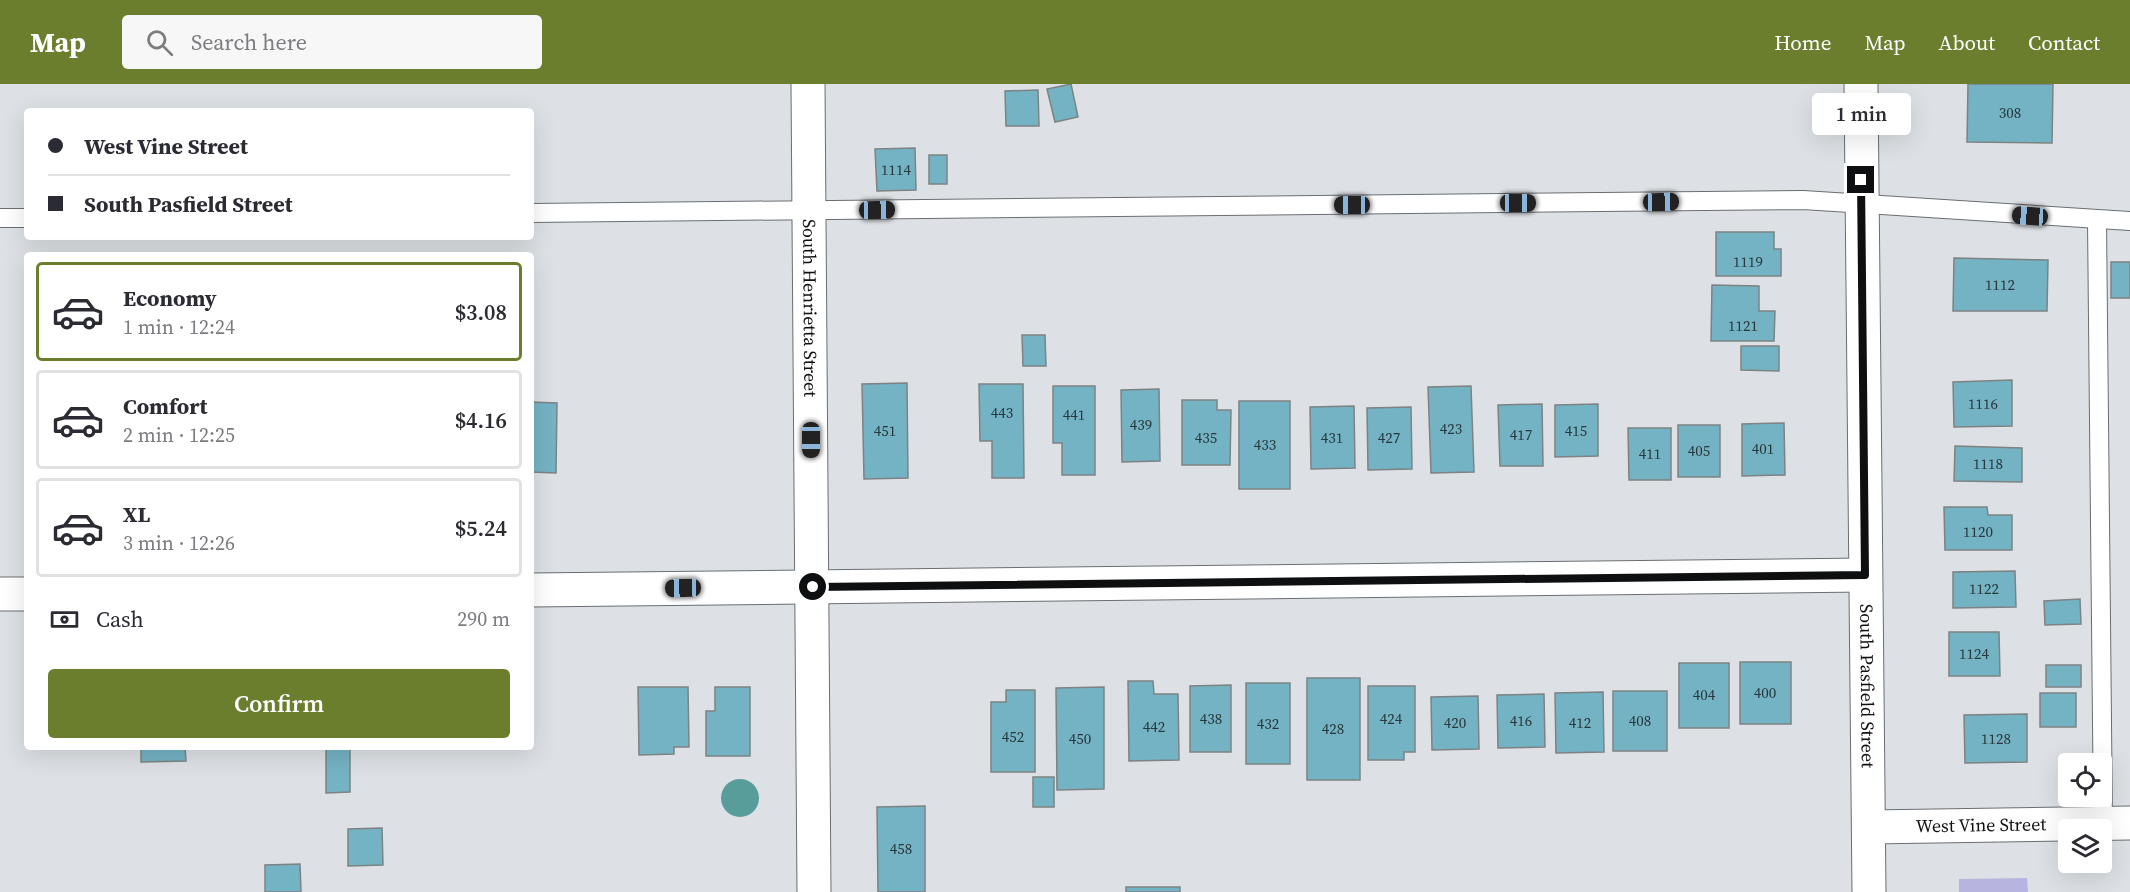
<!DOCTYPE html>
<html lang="en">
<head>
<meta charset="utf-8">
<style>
  :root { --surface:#fff; --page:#f7f7f7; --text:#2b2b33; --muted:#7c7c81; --line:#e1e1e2; --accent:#6b7e2e }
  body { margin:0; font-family:"Source Serif 4",serif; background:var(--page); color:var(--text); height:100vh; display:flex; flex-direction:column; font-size:22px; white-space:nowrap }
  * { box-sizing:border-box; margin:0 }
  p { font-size:20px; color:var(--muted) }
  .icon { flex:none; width:33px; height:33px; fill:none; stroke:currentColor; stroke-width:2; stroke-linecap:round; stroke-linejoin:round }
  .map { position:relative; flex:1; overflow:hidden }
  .details { position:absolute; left:24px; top:168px; width:510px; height:498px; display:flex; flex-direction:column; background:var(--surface); border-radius:6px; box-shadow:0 6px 24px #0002 }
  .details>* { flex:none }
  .hud { position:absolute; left:24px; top:24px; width:510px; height:132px; border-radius:6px; box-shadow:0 6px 24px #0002; display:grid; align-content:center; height:132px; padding:0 24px; background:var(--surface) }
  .buttons { position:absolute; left:2058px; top:669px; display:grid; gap:12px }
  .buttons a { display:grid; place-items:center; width:54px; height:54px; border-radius:6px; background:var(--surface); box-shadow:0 6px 24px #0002; font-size:30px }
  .end { position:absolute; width:27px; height:27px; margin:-14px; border:8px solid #0e0f10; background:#fff; box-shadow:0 0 0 3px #fff }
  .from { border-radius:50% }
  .bubble { position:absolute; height:42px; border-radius:6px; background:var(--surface); box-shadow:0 6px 24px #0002; font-size:20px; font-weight:600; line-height:42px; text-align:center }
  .car { position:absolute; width:18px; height:36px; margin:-18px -9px; border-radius:8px; box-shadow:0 0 4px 2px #0007; background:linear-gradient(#222 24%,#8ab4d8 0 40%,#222 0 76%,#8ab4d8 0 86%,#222 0) }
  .hud b { display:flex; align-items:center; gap:21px; height:57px; font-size:22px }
  .hud b+b { border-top:2px solid var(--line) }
  .hud i { width:15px; height:15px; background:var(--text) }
  ul { padding:10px 0 0; list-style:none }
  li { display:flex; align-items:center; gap:18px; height:99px; margin:0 12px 9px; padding:0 12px; border:3px solid var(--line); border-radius:6px }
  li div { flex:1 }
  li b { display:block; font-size:22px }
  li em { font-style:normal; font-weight:600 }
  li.current { border-color:var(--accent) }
  li>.icon { width:54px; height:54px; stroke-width:1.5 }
  .pay { display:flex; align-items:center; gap:15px; height:66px; padding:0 24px; font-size:22px }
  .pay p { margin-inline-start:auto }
  .primary-button { display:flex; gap:12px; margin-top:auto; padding:12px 24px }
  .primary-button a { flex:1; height:69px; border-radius:6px; background:var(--accent); color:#fff; font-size:24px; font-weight:600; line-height:69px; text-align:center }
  header { display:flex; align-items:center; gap:36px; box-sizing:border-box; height:84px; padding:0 30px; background:var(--accent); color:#fff }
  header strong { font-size:28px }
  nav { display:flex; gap:33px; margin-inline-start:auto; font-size:21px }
  .search { width:420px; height:54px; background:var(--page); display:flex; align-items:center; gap:15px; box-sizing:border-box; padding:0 21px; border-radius:6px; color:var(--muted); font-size:22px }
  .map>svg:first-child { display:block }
  .green { fill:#b7b4e0 }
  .water { fill:#589d9a }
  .building { fill:#74b3c4; stroke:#7d8283; stroke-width:1.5 }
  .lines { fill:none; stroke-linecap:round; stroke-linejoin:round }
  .service-casing { stroke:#6a6e71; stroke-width:20 }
  .minor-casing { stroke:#6a6e71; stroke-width:35 }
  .service { stroke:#fff; stroke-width:18 }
  .minor { stroke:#fff; stroke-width:33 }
  .route { stroke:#0e0f10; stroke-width:8 }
  .labels { text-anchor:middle; stroke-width:6; stroke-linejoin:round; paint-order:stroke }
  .number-label { font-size:15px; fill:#28383d }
  .street-label { font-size:18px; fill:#0e0f10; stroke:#dde1e5 }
</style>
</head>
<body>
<header>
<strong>Map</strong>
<div class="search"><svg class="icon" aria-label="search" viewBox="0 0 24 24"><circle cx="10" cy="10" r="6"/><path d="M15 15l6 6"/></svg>Search here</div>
<nav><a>Home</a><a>Map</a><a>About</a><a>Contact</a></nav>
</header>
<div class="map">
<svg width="2130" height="808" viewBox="0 0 2130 808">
  <rect width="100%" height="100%" fill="#dde1e5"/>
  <path class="green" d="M2027,794L2028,808H1959V795Z"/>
  <circle class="water" cx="740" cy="714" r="19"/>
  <g class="building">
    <path d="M1071,0L1078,33L1055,38L1047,5Z"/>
    <path d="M1968,0H2053L2052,59L1967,58Z"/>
    <path d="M1038,6L1039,42H1006L1005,7Z"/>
    <path d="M915,64L916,106L877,107L875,65Z"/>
    <rect x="929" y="71" width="18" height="29"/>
    <path d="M1716,148H1774V165H1781V192H1716Z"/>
    <path d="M1954,174L2048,176L2047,227H1953Z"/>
    <rect x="2111" y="178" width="19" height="36"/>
    <path d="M1712,201L1759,202V227H1775L1774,257H1711Z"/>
    <path d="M1022,251H1045L1046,282H1023Z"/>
    <path d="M1741,262H1779V287L1741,286Z"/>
    <path d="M2012,296V342L1954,343L1953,298Z"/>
    <path d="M907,299L908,394L864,395L862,300Z"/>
    <path d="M979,300H1023L1024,394H992V357H980Z"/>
    <path d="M1053,302H1095V391H1062V359H1053Z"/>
    <path d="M1471,302L1474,388L1431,389L1428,303Z"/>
    <path d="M1159,305L1160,377L1122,378L1121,306Z"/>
    <path d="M1182,316H1217V326H1231L1230,381H1182Z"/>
    <rect x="1239" y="317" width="51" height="88"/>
    <path d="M531,318L557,319L556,389L531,388Z"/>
    <path d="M1542,320L1543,382H1500L1498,321Z"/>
    <path d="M1598,320V372L1555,373V321Z"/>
    <path d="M1354,322L1355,384L1311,385L1310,323Z"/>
    <path d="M1411,323L1412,385L1368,386L1367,324Z"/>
    <path d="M1784,339L1785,391L1742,392V340Z"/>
    <rect x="1678" y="341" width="42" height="52"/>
    <path d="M1628,344H1671V396H1629Z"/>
    <path d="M1955,362L2022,364V398L1954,397Z"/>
    <path d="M1944,423H1987L1988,431H2012V466H1945Z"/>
    <path d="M2015,487L2016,523L1953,524V488Z"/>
    <path d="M2080,515L2081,540L2045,541L2044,517Z"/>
    <path d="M1949,548H1999L2000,592H1949Z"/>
    <rect x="1740" y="578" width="51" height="62"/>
    <rect x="1679" y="579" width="50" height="65"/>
    <rect x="2046" y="581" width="35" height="22"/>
    <rect x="1307" y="594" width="53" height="102"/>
    <path d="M1128,597H1153L1154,610H1178L1179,676L1129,677Z"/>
    <rect x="1246" y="599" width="44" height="81"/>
    <path d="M1231,601V668H1190V602Z"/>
    <path d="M1368,602H1415V668H1404V676H1368Z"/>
    <path d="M638,603H688L689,663H674V670L639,671Z"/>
    <path d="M715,603H750V672H706V627H715Z"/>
    <path d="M1104,603V705L1057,706L1056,604Z"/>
    <path d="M1006,606H1035V688H991V618H1006Z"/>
    <rect x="1613" y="607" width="54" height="60"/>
    <path d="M1603,608L1604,668L1556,669L1555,609Z"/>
    <rect x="2040" y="609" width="36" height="34"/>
    <path d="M1544,610L1545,663L1498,664L1497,611Z"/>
    <path d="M1478,612L1479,665L1432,666L1431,613Z"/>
    <path d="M2027,630V678L1965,679L1964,631Z"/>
    <path d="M141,663H185L186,677L141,678Z"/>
    <path d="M326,663H350V708L326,709Z"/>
    <rect x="1033" y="693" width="21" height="30"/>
    <path d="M925,722V808H878L877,723Z"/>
    <path d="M382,744L383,781L348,782V745Z"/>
    <path d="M300,780L301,808H265V781Z"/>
    <rect x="1126" y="803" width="54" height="5"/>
  </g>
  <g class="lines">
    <defs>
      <g id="service">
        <path d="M531,129L1803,116L2130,137"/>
        <path d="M0,134H27"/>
        <path d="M2097,136L2103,739"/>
      </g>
      <g id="minor">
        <path id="s1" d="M808,0L814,808"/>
        <path id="s2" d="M1861,0L1869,808"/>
        <path d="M531,506L1865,491"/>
        <path d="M0,510H27"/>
        <path id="s3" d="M1869,743L2130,739"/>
      </g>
    </defs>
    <use href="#service" class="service-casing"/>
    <use href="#minor" class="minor-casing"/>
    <use href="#service" class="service"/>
    <use href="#minor" class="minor"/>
  </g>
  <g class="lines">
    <path class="route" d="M813,503L1865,491L1861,96"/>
  </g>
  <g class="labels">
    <g class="number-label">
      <text x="2010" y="34">308</text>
      <text x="896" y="91">1114</text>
      <text x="1748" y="183">1119</text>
      <text x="2000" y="206">1112</text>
      <text x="1743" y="247">1121</text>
      <text x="1983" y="325">1116</text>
      <text x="1002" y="334">443</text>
      <text x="1074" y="336">441</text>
      <text x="1141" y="346">439</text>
      <text x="1451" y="350">423</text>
      <text x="885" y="352">451</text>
      <text x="1576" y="352">415</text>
      <text x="1521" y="356">417</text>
      <text x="1206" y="359">435</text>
      <text x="1332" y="359">431</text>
      <text x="1389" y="359">427</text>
      <text x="1265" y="366">433</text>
      <text x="1763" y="370">401</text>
      <text x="1699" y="372">405</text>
      <text x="1650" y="375">411</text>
      <text x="1988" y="385">1118</text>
      <text x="1978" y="453">1120</text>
      <text x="1984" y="510">1122</text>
      <text x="1974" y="575">1124</text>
      <text x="1765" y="614">400</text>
      <text x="1704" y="616">404</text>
      <text x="1211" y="640">438</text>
      <text x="1391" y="640">424</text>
      <text x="1521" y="642">416</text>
      <text x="1640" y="642">408</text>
      <text x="1455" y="644">420</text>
      <text x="1580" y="644">412</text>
      <text x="1268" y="645">432</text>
      <text x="1154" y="648">442</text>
      <text x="1333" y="650">428</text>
      <text x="1013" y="658">452</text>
      <text x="1080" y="660">450</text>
      <text x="1996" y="660">1128</text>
      <text x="901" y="770">458</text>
    </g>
    <g class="street-label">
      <text dy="6" stroke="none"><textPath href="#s1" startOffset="224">South Henrietta Street</textPath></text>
      <text dy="6" stroke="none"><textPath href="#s2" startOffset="602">South Pasfield Street</textPath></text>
      <text dy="6" stroke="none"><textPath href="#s3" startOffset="112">West Vine Street</textPath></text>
    </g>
  </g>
</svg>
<div class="buttons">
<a><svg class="icon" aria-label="locate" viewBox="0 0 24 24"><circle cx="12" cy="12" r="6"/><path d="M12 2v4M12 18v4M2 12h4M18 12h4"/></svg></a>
<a><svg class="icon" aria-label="layers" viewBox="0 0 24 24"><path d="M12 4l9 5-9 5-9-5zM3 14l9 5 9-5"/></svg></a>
</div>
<i class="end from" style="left:813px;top:503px"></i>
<i class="end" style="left:1861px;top:96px"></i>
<div class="bubble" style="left:1812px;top:9px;width:99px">1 min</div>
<i class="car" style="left:1661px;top:118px;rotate:89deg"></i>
<i class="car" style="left:1518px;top:119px;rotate:90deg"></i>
<i class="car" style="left:1352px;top:121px;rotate:270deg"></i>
<i class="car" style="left:877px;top:126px;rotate:89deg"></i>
<i class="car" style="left:2030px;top:132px;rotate:274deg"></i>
<i class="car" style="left:811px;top:356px;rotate:180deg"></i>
<i class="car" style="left:683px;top:504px;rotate:269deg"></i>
<div class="hud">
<b><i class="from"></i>West Vine Street</b>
<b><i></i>South Pasfield Street</b>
</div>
<section class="details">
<ul>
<li class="current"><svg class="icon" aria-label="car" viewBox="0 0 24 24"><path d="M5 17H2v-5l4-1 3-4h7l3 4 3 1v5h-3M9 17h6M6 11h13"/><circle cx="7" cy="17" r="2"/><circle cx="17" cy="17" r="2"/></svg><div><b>Economy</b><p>1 min · 12:24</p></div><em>$3.08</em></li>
<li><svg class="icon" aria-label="car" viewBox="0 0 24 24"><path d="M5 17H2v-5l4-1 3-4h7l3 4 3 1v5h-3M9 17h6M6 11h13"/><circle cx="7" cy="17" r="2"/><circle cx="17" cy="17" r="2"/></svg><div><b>Comfort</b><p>2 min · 12:25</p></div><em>$4.16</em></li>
<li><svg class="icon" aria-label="car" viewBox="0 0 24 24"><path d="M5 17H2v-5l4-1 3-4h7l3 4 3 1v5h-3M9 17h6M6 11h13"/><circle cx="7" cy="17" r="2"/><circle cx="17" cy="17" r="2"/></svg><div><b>XL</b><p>3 min · 12:26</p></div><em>$5.24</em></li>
</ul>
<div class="pay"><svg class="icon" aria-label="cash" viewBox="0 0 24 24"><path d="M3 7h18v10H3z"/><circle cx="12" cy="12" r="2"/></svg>Cash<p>290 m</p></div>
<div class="primary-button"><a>Confirm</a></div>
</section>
</div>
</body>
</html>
